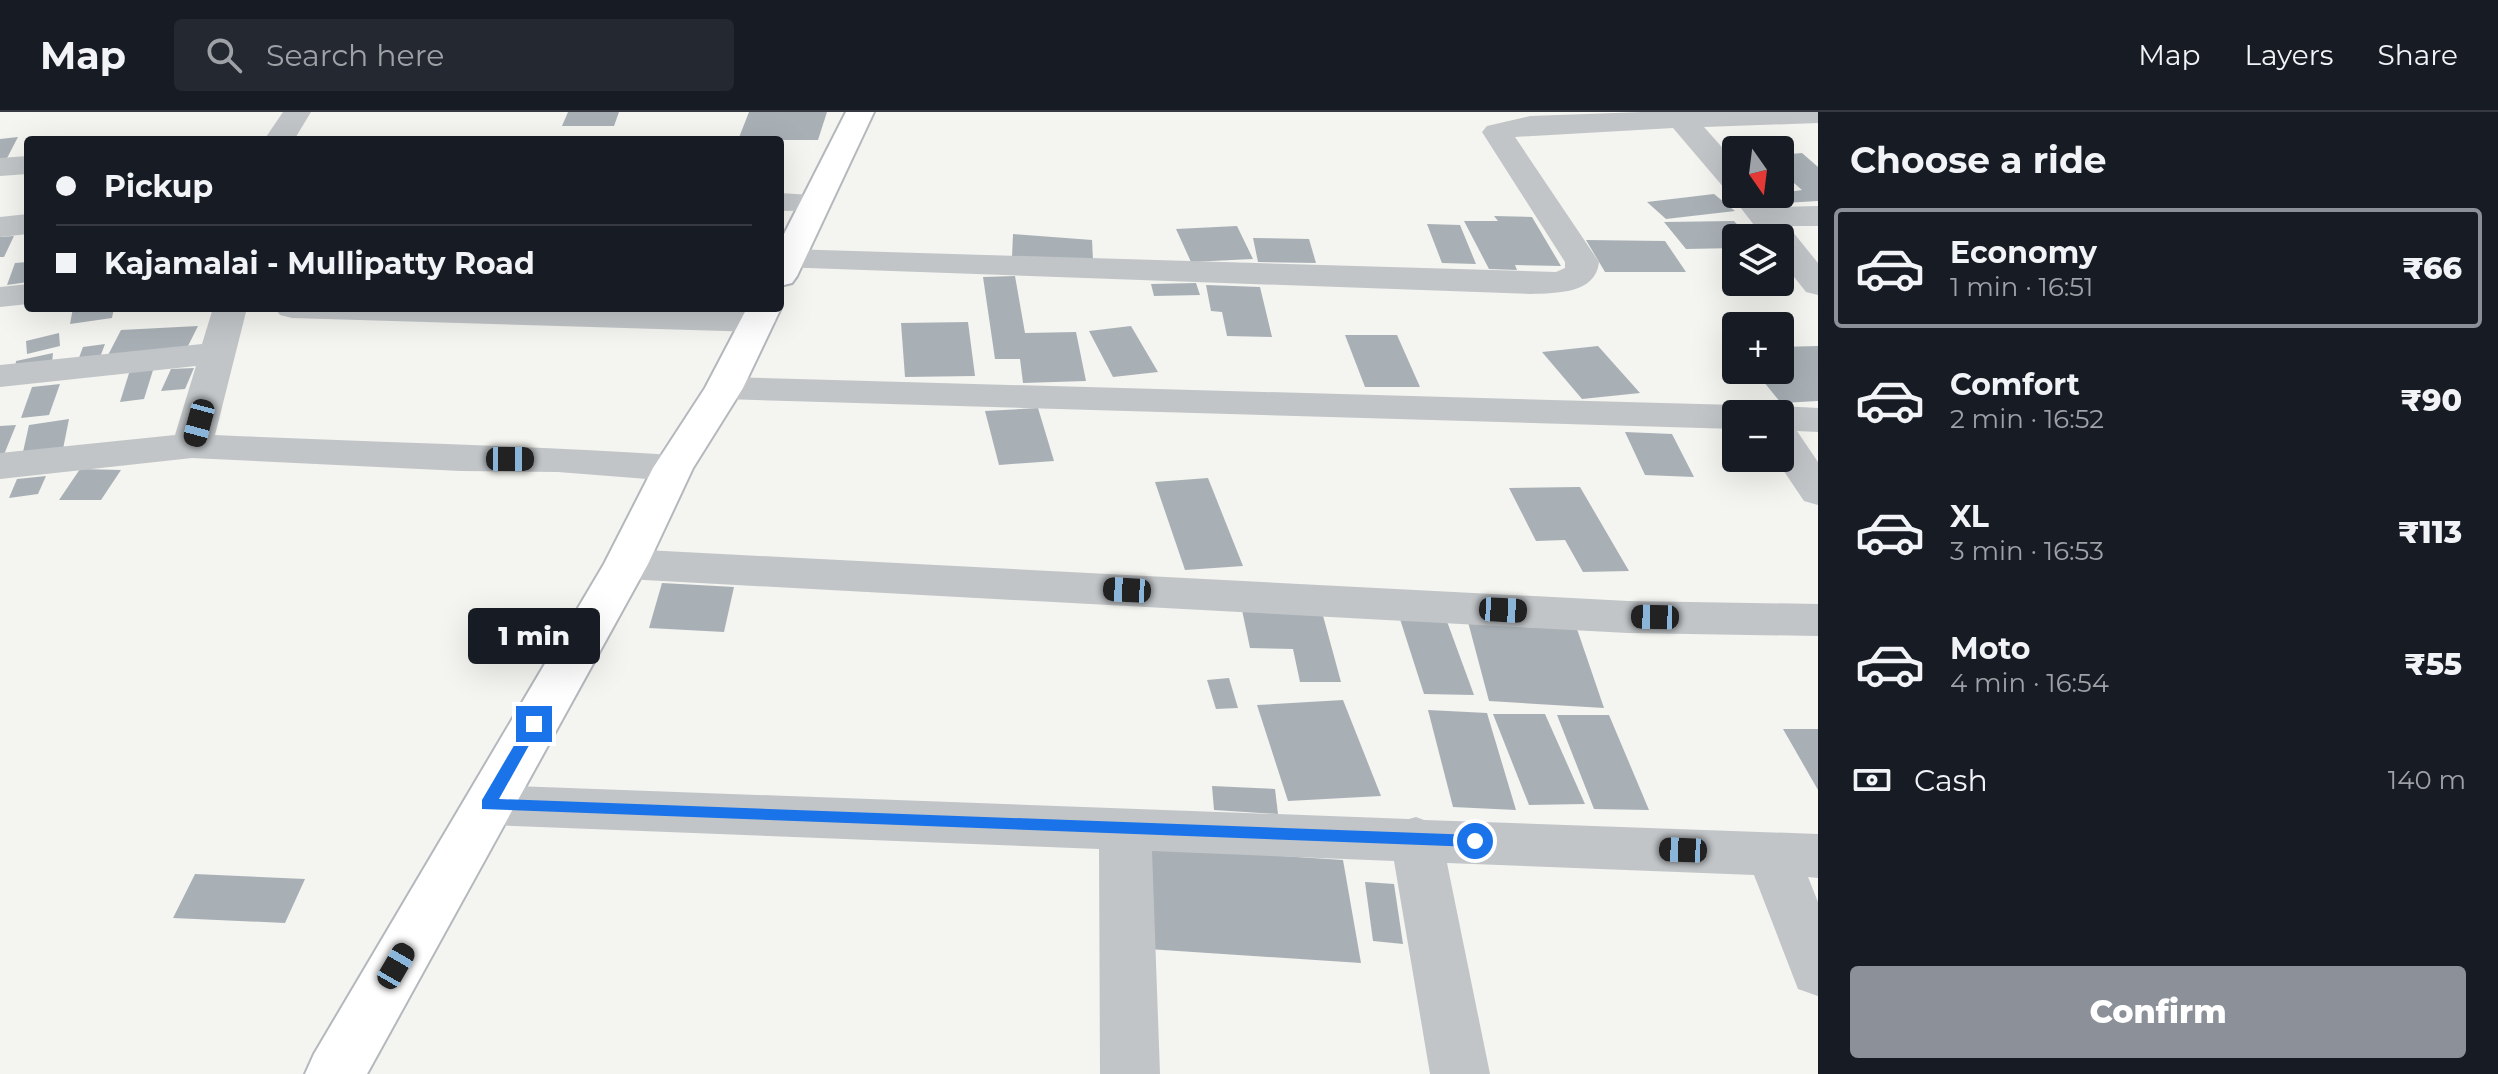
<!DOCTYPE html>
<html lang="en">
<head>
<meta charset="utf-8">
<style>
  :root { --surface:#171b24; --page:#242831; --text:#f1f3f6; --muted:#9ea1a6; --line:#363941; --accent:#8c9099 }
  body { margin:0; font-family:Montserrat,sans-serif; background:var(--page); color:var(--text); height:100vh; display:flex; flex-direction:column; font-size:30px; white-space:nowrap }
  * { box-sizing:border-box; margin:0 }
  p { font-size:26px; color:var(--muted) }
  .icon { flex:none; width:44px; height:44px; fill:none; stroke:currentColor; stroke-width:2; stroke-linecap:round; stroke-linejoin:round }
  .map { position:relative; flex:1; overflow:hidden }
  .panel { display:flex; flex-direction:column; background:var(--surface); width:680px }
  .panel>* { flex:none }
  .top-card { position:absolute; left:24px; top:24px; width:760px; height:176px; border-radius:8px; box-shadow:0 8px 32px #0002; display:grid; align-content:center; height:176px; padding:0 32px; background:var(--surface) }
  .needle { width:52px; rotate:166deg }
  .buttons { position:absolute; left:1722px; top:24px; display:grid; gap:16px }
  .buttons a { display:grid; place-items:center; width:72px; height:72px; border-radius:8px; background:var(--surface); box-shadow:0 8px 32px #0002; font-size:40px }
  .end { position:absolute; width:36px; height:36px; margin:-18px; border:10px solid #1a73e8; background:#fff; box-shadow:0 0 0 4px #fff }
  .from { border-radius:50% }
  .bubble { position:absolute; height:56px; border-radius:8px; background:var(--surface); box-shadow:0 8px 32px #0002; font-size:26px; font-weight:800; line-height:56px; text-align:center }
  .car { position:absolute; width:24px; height:48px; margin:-24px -12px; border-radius:10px; box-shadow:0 0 6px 2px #0007; background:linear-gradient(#222 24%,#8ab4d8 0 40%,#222 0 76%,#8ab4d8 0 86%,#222 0) }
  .top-card b { display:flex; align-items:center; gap:28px; height:76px; font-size:30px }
  .top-card b+b { border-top:2px solid var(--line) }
  .top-card i { width:20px; height:20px; background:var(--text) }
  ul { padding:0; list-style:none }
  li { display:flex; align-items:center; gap:24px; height:120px; margin:0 16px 12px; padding:0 16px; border:4px solid transparent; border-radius:8px }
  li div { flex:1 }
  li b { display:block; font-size:30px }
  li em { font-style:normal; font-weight:800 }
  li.selected { border-color:var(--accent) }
  li>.icon { width:72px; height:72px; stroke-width:1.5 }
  h2 { padding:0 32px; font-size:36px; line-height:96px }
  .pay { display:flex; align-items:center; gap:20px; height:88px; padding:0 32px; font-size:30px }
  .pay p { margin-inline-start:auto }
  .button { display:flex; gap:16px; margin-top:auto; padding:16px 32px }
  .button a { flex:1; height:92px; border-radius:8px; background:var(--accent); color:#fff; font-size:32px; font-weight:800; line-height:92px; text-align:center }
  header { display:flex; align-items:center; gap:48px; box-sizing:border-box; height:112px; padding:0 40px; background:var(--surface); border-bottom:2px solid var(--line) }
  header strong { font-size:38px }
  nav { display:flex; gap:44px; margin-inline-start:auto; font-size:28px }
  .search { width:560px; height:72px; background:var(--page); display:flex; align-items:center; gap:20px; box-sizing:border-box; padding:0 28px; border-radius:8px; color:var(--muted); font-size:30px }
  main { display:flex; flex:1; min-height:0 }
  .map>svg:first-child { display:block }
  .building { fill:#a8b0b6 }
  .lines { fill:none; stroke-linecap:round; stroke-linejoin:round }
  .secondary-casing { stroke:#b3b8bd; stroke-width:4 }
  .minor { fill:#c1c5c8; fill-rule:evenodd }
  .secondary { fill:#fff; fill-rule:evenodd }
  .route { fill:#1a73e8 }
</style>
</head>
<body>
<header>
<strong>Map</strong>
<div class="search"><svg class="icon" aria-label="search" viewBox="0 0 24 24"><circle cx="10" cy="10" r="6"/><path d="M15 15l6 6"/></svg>Search here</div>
<nav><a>Map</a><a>Layers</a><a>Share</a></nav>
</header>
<main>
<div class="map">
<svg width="1818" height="962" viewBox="0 0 1818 962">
  <rect width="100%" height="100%" fill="#f4f4f0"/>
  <g class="building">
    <path d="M568,0H619L614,14H562Z"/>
    <path d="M749,0H827L818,28H738Z"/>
    <path d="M18,25L5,50H0V27Z"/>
    <path d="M1802,41L1818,55V89L1784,91L1774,82L1802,78L1780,59V43Z"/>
    <path d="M1714,82L1735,99L1666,107L1647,90Z"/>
    <path d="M1494,104L1532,105L1561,154L1515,153L1517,158L1489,157L1464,109H1498Z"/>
    <path d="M1734,109L1747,123L1732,124L1736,129V136L1686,137L1664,110Z"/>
    <path d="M1427,112L1460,113L1476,152L1442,151Z"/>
    <path d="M1237,114L1253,147L1191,150L1176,117Z"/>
    <path d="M1013,122L1092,128L1093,148L1012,145Z"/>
    <path d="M14,124L4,145H0V125Z"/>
    <path d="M1253,126L1309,127L1316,151L1258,150Z"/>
    <path d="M1586,128L1665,129L1686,160H1605Z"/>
    <path d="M28,150V170L7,173L15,151Z"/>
    <path d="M1015,164L1025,221L1076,220L1086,269L1023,271L1020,247H995L983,165Z"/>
    <path d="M1196,171L1200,183L1154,184L1151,172Z"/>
    <path d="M1206,173L1260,175L1272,225L1227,224L1222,200L1211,199Z"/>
    <path d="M73,196H114L112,206L70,212Z"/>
    <path d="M968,210L975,264L905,265L901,211Z"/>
    <path d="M198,214L185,240L107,245L121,218Z"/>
    <path d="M1131,214L1158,260L1113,265L1089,219Z"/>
    <path d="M59,221L60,234L27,242L26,229Z"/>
    <path d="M1345,223H1397L1420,275H1365Z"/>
    <path d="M105,232L99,248L77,251L83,235Z"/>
    <path d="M1598,234L1640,281L1582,287L1542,240Z"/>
    <path d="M1818,234V289L1781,291L1754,258H1780V235Z"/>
    <path d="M53,241L52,251L15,259L16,249Z"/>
    <path d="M154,255L144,287L120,290L130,258Z"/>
    <path d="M194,256L185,277L161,279L171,257Z"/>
    <path d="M60,272L49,303L21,306L32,275Z"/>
    <path d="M1038,296L1054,349L999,353L985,299Z"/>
    <path d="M69,307L62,342L21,349L29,313Z"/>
    <path d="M16,313L3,345H0V314Z"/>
    <path d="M1625,320L1672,322L1694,365L1645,363Z"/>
    <path d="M80,357L121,358L101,388H59Z"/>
    <path d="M46,364L38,382L9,386L17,367Z"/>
    <path d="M1208,366L1243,454L1185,458L1155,370Z"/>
    <path d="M1580,375L1629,459L1583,460L1565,428L1536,429L1509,376Z"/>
    <path d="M662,471L734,475L724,520L649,516Z"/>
    <path d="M1242,498L1322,500L1341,570H1300L1293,537L1250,536Z"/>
    <path d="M1399,504H1445L1474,583L1424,582Z"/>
    <path d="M1468,510L1577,517L1604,596L1489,589Z"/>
    <path d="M1229,566L1238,596L1216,597L1207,568Z"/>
    <path d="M1343,588L1381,684L1288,689L1257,593Z"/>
    <path d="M1428,598L1487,601L1516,698L1453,695Z"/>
    <path d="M1493,602H1545L1585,692L1529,693Z"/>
    <path d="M1557,603H1609L1649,698L1594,697Z"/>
    <path d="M1783,617H1818V678Z"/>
    <path d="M1212,674L1275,677L1278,702L1214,698Z"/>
    <path d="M1143,735L1343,748L1361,851L1148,837Z"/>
    <path d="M195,762L305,767L285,811L173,806Z"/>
    <path d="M1365,770L1394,772L1403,832L1373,829Z"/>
  </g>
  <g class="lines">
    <defs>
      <g id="secondary">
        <path d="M846,0H874L797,164L792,171L780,174V130Z"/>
        <path d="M780,194L781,196L743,276L693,356L648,452L367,962H305L314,942L604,452L653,356L705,276L747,196Z"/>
      </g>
    </defs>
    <use href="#secondary" class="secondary-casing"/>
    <g class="minor">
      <path d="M283,0H311L294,28H264Z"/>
      <path d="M1643,0H1818V11L1704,15L1736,51V82H1762L1773,95L1818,94V114H1788L1818,151V183L1806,180L1780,147V126H1764L1730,82L1733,78L1725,77L1673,16L1515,25L1599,150C1596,182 1556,181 1531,182L780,155V139L788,137L1556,160L1565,156V150L1482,20L1487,14L1530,4Z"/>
      <path d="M28,44V62L0,64V46Z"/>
      <path d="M780,81L826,84L831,91L826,98L780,99Z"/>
      <path d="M28,102V122L0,125V105Z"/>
      <path d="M28,172V192L0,195V175Z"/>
      <path d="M213,196H247L215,323C367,330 520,333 673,343L687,347L693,356L687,365L673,369L558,360L461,359L192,346L0,367V341L175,323L196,254L0,275V253L202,232Z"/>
      <path d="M275,196L758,198L770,202L776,209L770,216L758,220L292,206L280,203Z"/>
      <path d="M724,265L1736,293L1750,297L1753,302H1736V317L724,287L711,284L705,276L711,268Z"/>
      <path d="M1780,294L1818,296V320L1797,319L1818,350V393L1804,389L1775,346H1780V302H1764L1766,298Z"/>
      <path d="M626,437L1628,489L1818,492V524L1628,521L626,467L611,462L604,452L611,442Z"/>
      <path d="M488,673L1409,707L1416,705L1424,708L1818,722V766L1808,765L1818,790V884L1798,877L1754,763L1447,751L1490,962H1430L1394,749L1152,739L1160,962H1100L1099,737L488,713L470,707L463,693L470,679Z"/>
    </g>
    <use href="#secondary" class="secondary"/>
  </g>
  <path class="route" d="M534,607L541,612L499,687L1475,723L1483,729L1475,735L482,697V688L529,608Z"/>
</svg>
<div class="buttons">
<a><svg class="needle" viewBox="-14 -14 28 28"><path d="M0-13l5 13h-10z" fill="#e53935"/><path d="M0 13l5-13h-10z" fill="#9ea1a6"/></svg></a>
<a><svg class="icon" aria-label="layers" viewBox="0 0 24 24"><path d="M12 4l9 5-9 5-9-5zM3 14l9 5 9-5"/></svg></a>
<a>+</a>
<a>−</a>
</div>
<i class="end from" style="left:1475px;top:729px"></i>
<i class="end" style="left:534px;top:612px"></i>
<div class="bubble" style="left:468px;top:496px;width:132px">1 min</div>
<i class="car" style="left:199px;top:311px;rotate:195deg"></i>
<i class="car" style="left:510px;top:347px;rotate:90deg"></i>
<i class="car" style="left:1127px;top:478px;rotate:273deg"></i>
<i class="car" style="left:1503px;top:498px;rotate:93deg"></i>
<i class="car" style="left:1655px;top:505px;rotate:271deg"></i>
<i class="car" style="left:1683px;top:738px;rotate:272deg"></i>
<i class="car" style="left:396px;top:854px;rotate:30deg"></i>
<div class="top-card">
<b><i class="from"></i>Pickup</b>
<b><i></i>Kajamalai - Mullipatty Road</b>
</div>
</div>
<section class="panel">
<h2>Choose a ride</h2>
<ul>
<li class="selected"><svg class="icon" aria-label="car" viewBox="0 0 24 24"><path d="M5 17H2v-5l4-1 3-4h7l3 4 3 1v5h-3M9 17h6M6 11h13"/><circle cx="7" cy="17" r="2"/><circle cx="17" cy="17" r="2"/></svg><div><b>Economy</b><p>1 min · 16:51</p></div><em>₹66</em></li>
<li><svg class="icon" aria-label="car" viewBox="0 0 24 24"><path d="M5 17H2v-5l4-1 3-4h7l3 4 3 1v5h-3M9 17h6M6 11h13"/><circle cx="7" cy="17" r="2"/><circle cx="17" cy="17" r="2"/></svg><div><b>Comfort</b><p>2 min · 16:52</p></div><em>₹90</em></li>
<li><svg class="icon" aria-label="car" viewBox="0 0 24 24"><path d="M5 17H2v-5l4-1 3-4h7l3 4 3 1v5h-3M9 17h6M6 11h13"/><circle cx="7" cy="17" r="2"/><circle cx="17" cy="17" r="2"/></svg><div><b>XL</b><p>3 min · 16:53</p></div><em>₹113</em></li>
<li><svg class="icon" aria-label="car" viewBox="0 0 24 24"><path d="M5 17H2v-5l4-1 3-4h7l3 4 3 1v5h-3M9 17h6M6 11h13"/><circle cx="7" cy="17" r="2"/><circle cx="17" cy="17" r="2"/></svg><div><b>Moto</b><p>4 min · 16:54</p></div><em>₹55</em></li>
</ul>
<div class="pay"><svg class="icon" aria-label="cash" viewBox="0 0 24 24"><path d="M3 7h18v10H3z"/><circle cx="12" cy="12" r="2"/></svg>Cash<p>140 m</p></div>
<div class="button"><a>Confirm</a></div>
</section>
</main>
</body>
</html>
